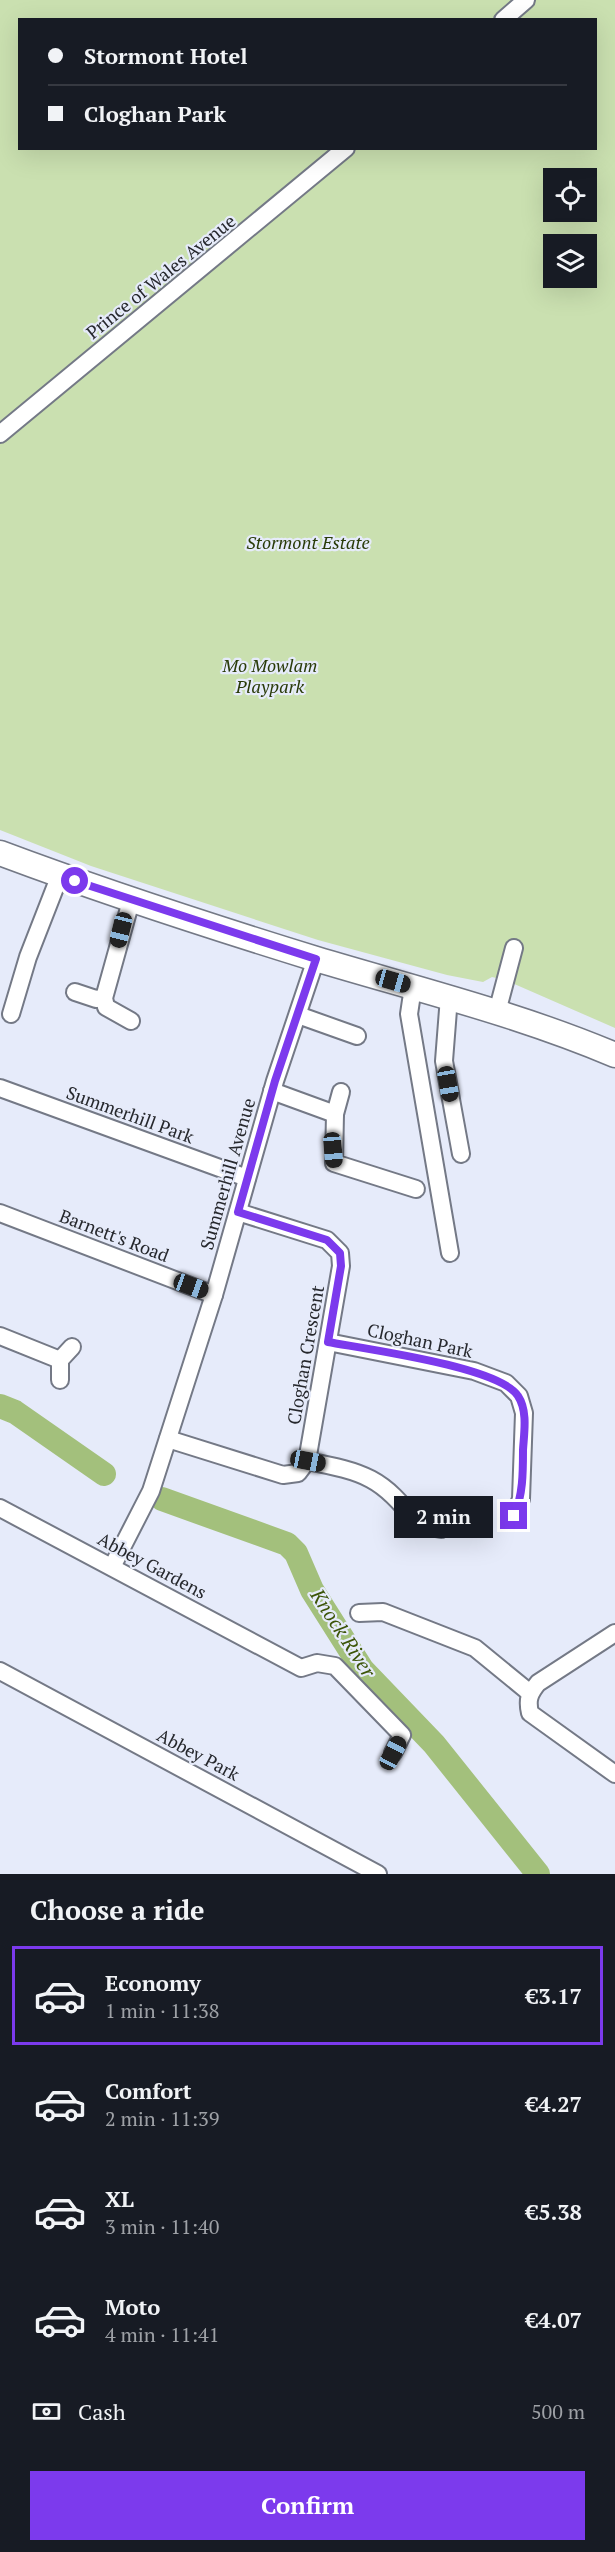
<!DOCTYPE html>
<html lang="en">
<head>
<meta charset="utf-8">
<style>
  :root { --surface:#171b24; --page:#20242c; --text:#f1f3f6; --muted:#9ea1a6; --line:#363941; --accent:#7c3aed }
  body { margin:0; font-family:"PT Serif",serif; background:var(--page); color:var(--text); height:100vh; display:flex; flex-direction:column; font-size:22px; white-space:nowrap }
  * { box-sizing:border-box; margin:0 }
  p { font-size:20px; color:var(--muted) }
  .icon { flex:none; width:33px; height:33px; fill:none; stroke:currentColor; stroke-width:2; stroke-linecap:round; stroke-linejoin:round }
  .map { position:relative; height:1874px; overflow:hidden }
  .sheet { display:flex; flex-direction:column; background:var(--surface); flex:1 }
  .sheet>* { flex:none }
  .guide { position:absolute; left:18px; top:18px; width:579px; height:132px; border-radius:0px; box-shadow:0 6px 24px #0002; display:grid; align-content:center; height:132px; padding:0 30px; background:var(--surface) }
  .fabs { position:absolute; left:543px; top:168px; display:grid; gap:12px }
  .fabs a { display:grid; place-items:center; width:54px; height:54px; border-radius:0px; background:var(--surface); box-shadow:0 6px 24px #0002; font-size:30px }
  .end { position:absolute; width:27px; height:27px; margin:-14px; border:8px solid #7c3aed; background:#fff; box-shadow:0 0 0 3px #fff }
  .from { border-radius:50% }
  .bubble { position:absolute; height:42px; border-radius:0px; background:var(--surface); box-shadow:0 6px 24px #0002; font-size:20px; font-weight:600; line-height:42px; text-align:center }
  .car { position:absolute; width:18px; height:36px; margin:-18px -9px; border-radius:8px; box-shadow:0 0 4px 2px #0007; background:linear-gradient(#222 24%,#8ab4d8 0 40%,#222 0 76%,#8ab4d8 0 86%,#222 0) }
  .guide b { display:flex; align-items:center; gap:21px; height:57px; font-size:22px }
  .guide b+b { border-top:2px solid var(--line) }
  .guide i { width:15px; height:15px; background:var(--text) }
  ul { padding:0; list-style:none }
  li { display:flex; align-items:center; gap:18px; height:99px; margin:0 12px 9px; padding:0 18px; border:3px solid transparent; border-radius:0px }
  li div { flex:1 }
  li b { display:block; font-size:22px }
  li em { font-style:normal; font-weight:600 }
  li.selected { border-color:var(--accent) }
  li>.icon { width:54px; height:54px; stroke-width:1.5 }
  h2 { padding:0 30px; font-size:27px; line-height:72px }
  .pay { display:flex; align-items:center; gap:15px; height:66px; padding:0 30px; font-size:22px }
  .pay p { margin-inline-start:auto }
  .cta { display:flex; gap:12px; margin-top:auto; padding:12px 30px }
  .cta a { flex:1; height:69px; border-radius:0px; background:var(--accent); color:#fff; font-size:24px; font-weight:600; line-height:69px; text-align:center }
  .map>svg:first-child { display:block }
  .green { fill:#cae0b0; fill-rule:evenodd }
  .lines { fill:none; stroke-linecap:round; stroke-linejoin:round }
  .river { stroke:#a3c07c; stroke-width:24 }
  .minor-casing { stroke:#747986; stroke-width:20 }
  .highway-casing { stroke:#747986; stroke-width:27 }
  .minor { stroke:#fff; stroke-width:16 }
  .highway { stroke:#fff; stroke-width:24 }
  .route { stroke:#7c3aed; stroke-width:8 }
  .labels { text-anchor:middle; stroke-width:4.5; stroke-linejoin:round; paint-order:stroke }
  .street-label { font-size:18px; fill:#26282d; stroke:#e6ebfa }
  .park-label { font-size:18px; font-style:italic; fill:#293b08; stroke:#e6ebfa }
  .water-label { font-size:20px; font-style:italic; fill:#3c5508; stroke:#e6ebfa }
</style>
</head>
<body>
<div class="map">
<svg width="615" height="1874" viewBox="0 0 615 1874">
  <rect width="100%" height="100%" fill="#e6ebfa"/>
  <path class="green" d="M0,0H615V1028L505,980L492,977L483,982L447,975L318,940L91,866L0,830ZM20,20H596V148H20ZM554,178H586V212H554ZM554,244H586V278H554Z"/>
  <g class="lines">
    <g class="river">
      <path d="M0,1406L15,1412L104,1474"/>
      <path d="M162,1499L287,1544L296,1553L312,1590L362,1669L434,1744L538,1874"/>
    </g>
    <defs>
      <g id="minor">
        <path d="M503,20L526,0"/>
        <path d="M0,434L346,148"/>
        <path d="M131,901L104,998L106,1007L131,1021"/>
        <path d="M413,987L409,1014L450,1253"/>
        <path d="M75,992L96,999L104,998"/>
        <path d="M449,997L444,1061L461,1154"/>
        <path d="M497,1012L514,948"/>
        <path d="M11,1014L28,957L60,875"/>
        <path d="M298,1015L357,1036"/>
        <path d="M0,1088L247,1178"/>
        <path d="M272,1091L335,1114"/>
        <path d="M341,1092L335,1114L334,1163L416,1189"/>
        <path d="M0,1213L214,1295"/>
        <path d="M0,1336L60,1360"/>
        <path d="M328,1342L474,1371L506,1383L519,1396L524,1413L521,1499L514,1516"/>
        <path d="M60,1380V1360L72,1347"/>
        <path d="M168,1439L283,1475L298,1473L307,1461L341,1266L340,1253L327,1240L238,1212"/>
        <path d="M307,1461C364,1472 383,1477 418,1525L441,1529"/>
        <path d="M0,1508L301,1668L317,1663L335,1666L402,1735L393,1753"/>
        <path d="M112,1567L151,1491L214,1295L275,1081L316,959"/>
        <path d="M359,1613L383,1612L475,1648L530,1693"/>
        <path d="M615,1633L538,1683C529,1694 527,1700 530,1713L615,1774"/>
        <path d="M0,1671L378,1874"/>
      </g>
      <path id="highway" d="M0,853C104,892 209,926 316,959C416,989 518,1014 615,1055"/>
    </defs>
    <use href="#minor" class="minor-casing"/>
    <use href="#highway" class="highway-casing"/>
    <use href="#minor" class="minor"/>
    <use href="#highway" class="highway"/>
  </g>
  <g class="lines">
    <path class="route" d="M75,881L316,959L275,1081L238,1212L327,1240L340,1253L341,1266L328,1342C366,1349 500,1367 518,1396C528,1411 524,1433 523,1450C523,1473 523,1495 514,1516"/>
  </g>
  <g class="labels">
    <g class="street-label">
      <text transform="translate(161 277) rotate(-39)" y="6">Prince of Wales Avenue</text>
      <text transform="translate(130 1115) rotate(20)" y="6">Summerhill Park</text>
      <text transform="translate(228 1174) rotate(-74)" y="6">Summerhill Avenue</text>
      <text transform="translate(114 1236) rotate(21)" y="6">Barnett's Road</text>
      <text transform="translate(420 1341) rotate(12)" y="6">Cloghan Park</text>
      <text transform="translate(306 1355) rotate(-80)" y="6">Cloghan Crescent</text>
      <text transform="translate(152 1566) rotate(28)" y="6">Abbey Gardens</text>
      <text transform="translate(198 1755) rotate(28)" y="6">Abbey Park</text>
    </g>
    <g class="park-label">
      <text x="308" y="549">Stormont Estate</text>
      <text x="270" y="672">Mo Mowlam<tspan x="270" dy="21">Playpark</tspan></text>
    </g>
    <g class="water-label">
      <text transform="translate(343 1633) rotate(57)" y="7">Knock River</text>
    </g>
  </g>
</svg>
<div class="fabs">
<a><svg class="icon" aria-label="locate" viewBox="0 0 24 24"><circle cx="12" cy="12" r="6"/><path d="M12 2v4M12 18v4M2 12h4M18 12h4"/></svg></a>
<a><svg class="icon" aria-label="layers" viewBox="0 0 24 24"><path d="M12 4l9 5-9 5-9-5zM3 14l9 5 9-5"/></svg></a>
</div>
<i class="end from" style="left:75px;top:881px"></i>
<i class="end" style="left:514px;top:1516px"></i>
<div class="bubble" style="left:394px;top:1496px;width:99px">2 min</div>
<i class="car" style="left:121px;top:930px;rotate:194deg"></i>
<i class="car" style="left:393px;top:981px;rotate:106deg"></i>
<i class="car" style="left:448px;top:1084px;rotate:170deg"></i>
<i class="car" style="left:333px;top:1150px;rotate:175deg"></i>
<i class="car" style="left:191px;top:1286px;rotate:110deg"></i>
<i class="car" style="left:308px;top:1461px;rotate:101deg"></i>
<i class="car" style="left:393px;top:1753px;rotate:28deg"></i>
<div class="guide">
<b><i class="from"></i>Stormont Hotel</b>
<b><i></i>Cloghan Park</b>
</div>
</div>
<section class="sheet">
<h2>Choose a ride</h2>
<ul>
<li class="selected"><svg class="icon" aria-label="car" viewBox="0 0 24 24"><path d="M5 17H2v-5l4-1 3-4h7l3 4 3 1v5h-3M9 17h6M6 11h13"/><circle cx="7" cy="17" r="2"/><circle cx="17" cy="17" r="2"/></svg><div><b>Economy</b><p>1 min · 11:38</p></div><em>€3.17</em></li>
<li><svg class="icon" aria-label="car" viewBox="0 0 24 24"><path d="M5 17H2v-5l4-1 3-4h7l3 4 3 1v5h-3M9 17h6M6 11h13"/><circle cx="7" cy="17" r="2"/><circle cx="17" cy="17" r="2"/></svg><div><b>Comfort</b><p>2 min · 11:39</p></div><em>€4.27</em></li>
<li><svg class="icon" aria-label="car" viewBox="0 0 24 24"><path d="M5 17H2v-5l4-1 3-4h7l3 4 3 1v5h-3M9 17h6M6 11h13"/><circle cx="7" cy="17" r="2"/><circle cx="17" cy="17" r="2"/></svg><div><b>XL</b><p>3 min · 11:40</p></div><em>€5.38</em></li>
<li><svg class="icon" aria-label="car" viewBox="0 0 24 24"><path d="M5 17H2v-5l4-1 3-4h7l3 4 3 1v5h-3M9 17h6M6 11h13"/><circle cx="7" cy="17" r="2"/><circle cx="17" cy="17" r="2"/></svg><div><b>Moto</b><p>4 min · 11:41</p></div><em>€4.07</em></li>
</ul>
<div class="pay"><svg class="icon" aria-label="cash" viewBox="0 0 24 24"><path d="M3 7h18v10H3z"/><circle cx="12" cy="12" r="2"/></svg>Cash<p>500 m</p></div>
<div class="cta"><a>Confirm</a></div>
</section>
</body>
</html>
